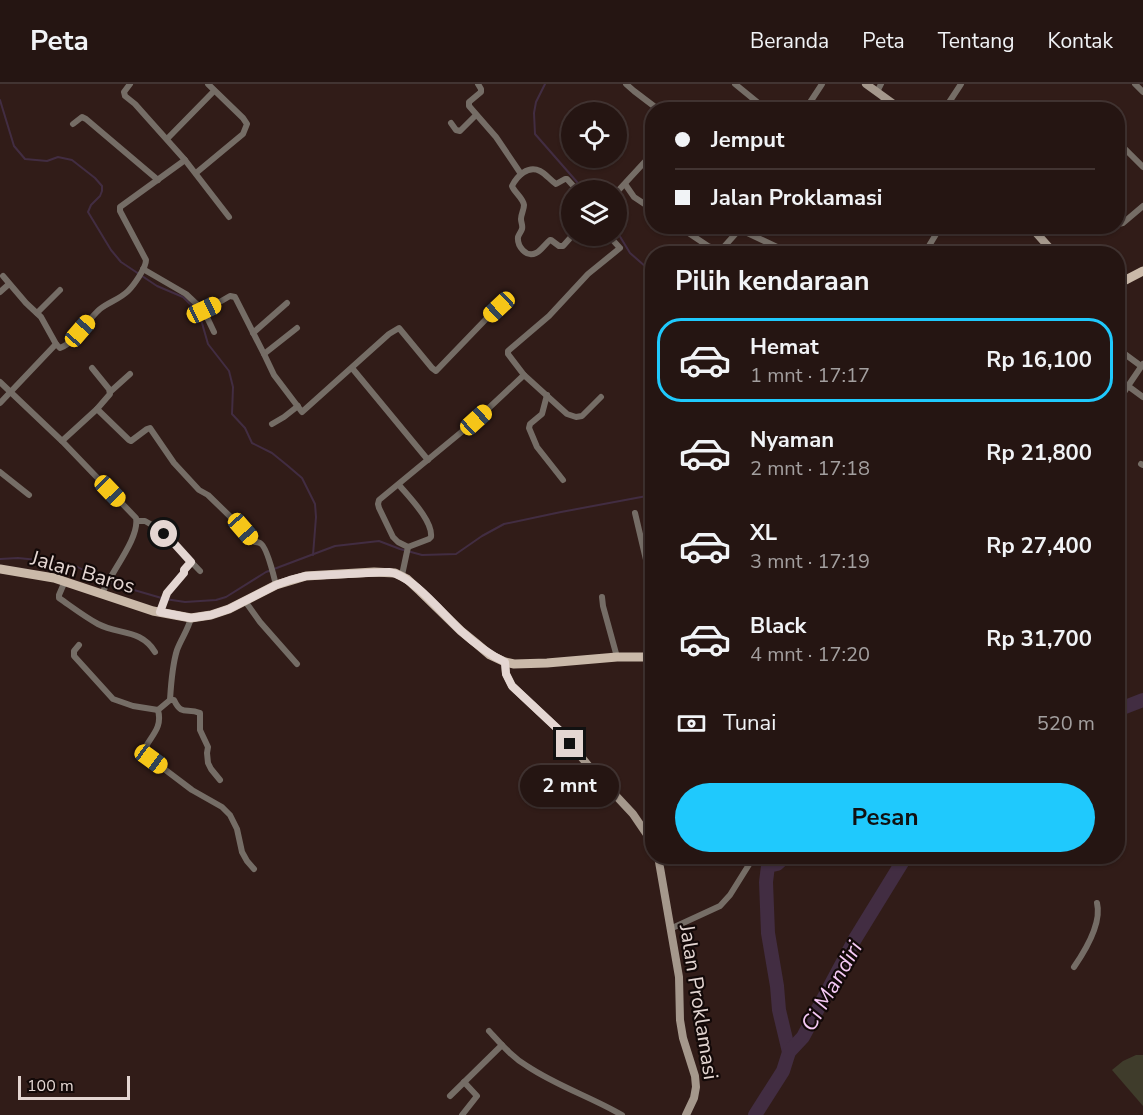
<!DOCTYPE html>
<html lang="id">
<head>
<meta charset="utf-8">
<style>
  :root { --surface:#251512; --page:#312220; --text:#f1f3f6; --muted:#a39f9f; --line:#423432; --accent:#1fc9fd }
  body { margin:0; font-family:"Nunito Sans",sans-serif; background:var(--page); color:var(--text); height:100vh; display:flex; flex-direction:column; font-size:22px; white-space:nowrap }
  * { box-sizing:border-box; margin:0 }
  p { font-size:20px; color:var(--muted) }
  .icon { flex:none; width:33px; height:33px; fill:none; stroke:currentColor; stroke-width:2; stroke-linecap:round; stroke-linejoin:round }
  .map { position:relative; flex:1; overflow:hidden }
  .side { position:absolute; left:645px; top:162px; width:480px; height:618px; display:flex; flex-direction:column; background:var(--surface); border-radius:24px; box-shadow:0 2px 4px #0004,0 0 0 2px var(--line) }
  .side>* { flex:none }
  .guide { position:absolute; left:645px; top:18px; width:480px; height:132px; border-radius:24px; box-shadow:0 2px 4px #0004,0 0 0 2px var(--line); display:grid; align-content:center; height:132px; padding:0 30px; background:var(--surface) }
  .buttons { position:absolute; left:561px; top:18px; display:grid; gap:12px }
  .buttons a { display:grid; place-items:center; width:66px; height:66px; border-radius:50%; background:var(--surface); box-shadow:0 2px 4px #0004,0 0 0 2px var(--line); font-size:30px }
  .scale { position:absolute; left:18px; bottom:15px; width:112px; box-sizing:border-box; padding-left:6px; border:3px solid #e4d6d2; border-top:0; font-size:16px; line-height:21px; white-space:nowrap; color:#e4d6d2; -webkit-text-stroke:4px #130908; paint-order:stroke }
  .end { position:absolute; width:27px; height:27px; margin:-14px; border:8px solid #e4d6d2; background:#111; box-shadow:0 0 0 3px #111 }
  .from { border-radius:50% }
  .bubble { position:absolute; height:42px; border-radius:21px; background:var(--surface); box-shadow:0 2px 4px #0004,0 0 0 2px var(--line); font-size:20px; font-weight:700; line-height:42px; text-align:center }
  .car { position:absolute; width:18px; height:36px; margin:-18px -9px; border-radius:8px; box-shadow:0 0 4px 2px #0007; background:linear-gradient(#f5c518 24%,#345 0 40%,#f5c518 0 76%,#345 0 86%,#f5c518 0) }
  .guide b { display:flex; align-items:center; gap:21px; height:57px; font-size:22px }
  .guide b+b { border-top:2px solid var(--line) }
  .guide i { width:15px; height:15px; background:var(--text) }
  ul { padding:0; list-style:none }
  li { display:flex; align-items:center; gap:18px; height:84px; margin:0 12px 9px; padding:0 18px; border:3px solid transparent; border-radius:24px }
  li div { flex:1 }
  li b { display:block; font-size:22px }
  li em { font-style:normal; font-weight:700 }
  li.selected { border-color:var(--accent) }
  li>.icon { width:54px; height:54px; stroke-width:1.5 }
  h2 { padding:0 30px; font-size:27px; line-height:72px }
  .pay { display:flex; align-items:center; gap:15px; height:66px; padding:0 30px; font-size:22px }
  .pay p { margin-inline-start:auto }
  .primary-button { display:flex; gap:12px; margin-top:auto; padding:12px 30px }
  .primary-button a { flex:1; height:69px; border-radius:36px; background:var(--accent); color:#111; font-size:24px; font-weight:700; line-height:69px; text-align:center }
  header { display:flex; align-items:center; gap:36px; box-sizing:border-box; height:84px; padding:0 30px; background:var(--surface); border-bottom:2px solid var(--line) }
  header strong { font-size:28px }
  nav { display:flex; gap:33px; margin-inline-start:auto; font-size:21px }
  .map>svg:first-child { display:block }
  .green { fill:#3f3c2b }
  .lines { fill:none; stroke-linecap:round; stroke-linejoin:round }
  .stream { stroke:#422d42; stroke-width:2 }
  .river { stroke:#422d42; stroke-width:14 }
  .street { stroke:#756d66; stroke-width:6 }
  .secondary { stroke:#a5988c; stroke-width:8 }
  .primary { stroke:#cab9a9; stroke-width:9 }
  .route { stroke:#e4d6d2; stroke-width:8 }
  .labels { text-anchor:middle; stroke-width:4.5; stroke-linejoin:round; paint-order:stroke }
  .street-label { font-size:21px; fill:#e4d6d2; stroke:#130908 }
  .water-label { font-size:22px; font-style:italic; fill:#f6caf6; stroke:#130908 }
</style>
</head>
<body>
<header>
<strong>Peta</strong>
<nav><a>Beranda</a><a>Peta</a><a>Tentang</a><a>Kontak</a></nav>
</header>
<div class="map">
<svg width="1143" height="1031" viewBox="0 0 1143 1031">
  <rect width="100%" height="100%" fill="#311c18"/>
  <path class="green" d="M1136,971H1143V1022L1112,986L1123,977Z"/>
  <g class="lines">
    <g class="stream">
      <path d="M545,0L536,18L534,29L535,50L584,106"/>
      <path d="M0,16L14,62L25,75L47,77L58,73L72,76L95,94L102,102V107L100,112L91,121L88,128L111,166L121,178L157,202L183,213L196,226L202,239L208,260L229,287L233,303L232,330L245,344L252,359L272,369L288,382L302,394L315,420L316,433L313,471"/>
      <path d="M616,146L630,169L646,183L652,182"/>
      <path d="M0,475L18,474L58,478L76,482L103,497L165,515L185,518L216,516L226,513L266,488L335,462L379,457L400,465L422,471L456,470L482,452L504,440L561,428L652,411"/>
    </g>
    <g class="river">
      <path d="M1118,623H1125L1143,616"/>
      <path d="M786,772L777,780L768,782L766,798L768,849L777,902L779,926L789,968"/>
      <path d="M755,1031L783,987L789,968L803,953L855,855L906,772"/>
    </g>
    <g class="street">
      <path d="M478,0L481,5V8L469,18V22L496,53L521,90"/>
      <path d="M626,0L634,7L659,26"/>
      <path d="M735,0L767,26"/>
      <path d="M1135,0L1143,8"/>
      <path d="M877,8L881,0"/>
      <path d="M805,26L822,0"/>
      <path d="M878,26L885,14"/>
      <path d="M944,26L961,0"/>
      <path d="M451,39L456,46L460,47L476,31"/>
      <path d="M73,40L82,33L86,35L158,96"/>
      <path d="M167,55L214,7"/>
      <path d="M1118,58L1143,83"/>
      <path d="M185,76L229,133"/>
      <path d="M196,89L243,50L247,40L243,34L208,0"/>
      <path d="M625,100L634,113L652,125"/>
      <path d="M616,109L652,70"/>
      <path d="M1118,140L1123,139L1143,122"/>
      <path d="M678,142L708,162L719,166"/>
      <path d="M572,152L563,162H559L551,156H550C545,160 541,167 536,169C526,174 517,162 518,153C519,150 521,148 522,145C523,141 521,139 521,135C521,130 524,126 524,121C523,114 514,108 512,102C517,92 528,81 540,87C546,90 550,96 556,100L565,95H567L577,106"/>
      <path d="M719,166L722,165L738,147L741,146L792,170"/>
      <path d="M924,170L941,142"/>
      <path d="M143,185L186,210L204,227L214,248"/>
      <path d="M3,192L26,219L41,233L56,260L60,264C76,258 87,236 100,225C109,218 120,215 128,207C134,201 146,184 146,176L120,127V123L185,76L135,20L125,12L124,8L130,0"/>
      <path d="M0,208L9,200"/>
      <path d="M204,227L230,212L235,213L264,270L297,244"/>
      <path d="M37,229L60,206"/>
      <path d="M253,249L287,219"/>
      <path d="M1118,265L1141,282"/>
      <path d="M264,270L274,291L302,328L389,250L399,244L432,284L436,287L489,232L508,215"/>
      <path d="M1143,280L1128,302L1143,313"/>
      <path d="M352,284L428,376"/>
      <path d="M524,291L508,270V267L549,232L588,190L620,164L609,152"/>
      <path d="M0,298L62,357L136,434C140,454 110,489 102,510"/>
      <path d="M110,308L130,290"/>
      <path d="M547,311L542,330L530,340L529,344L537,363L563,396"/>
      <path d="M1118,318L1128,302"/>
      <path d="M0,319L56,260"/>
      <path d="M97,325L129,356L131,357L147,345L150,344L152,347L174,379L199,406L208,411L243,445L255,458C256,458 258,458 260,459C267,462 274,493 276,501"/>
      <path d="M272,340L284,333L298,322"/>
      <path d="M62,357L97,325L110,310L109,305L92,284"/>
      <path d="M1141,380L1143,381"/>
      <path d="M0,388L29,411"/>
      <path d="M399,401C409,413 433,437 431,453L429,455L408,463"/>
      <path d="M635,429L652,501"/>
      <path d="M137,437H145L152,441L155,440L200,487"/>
      <path d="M402,491L408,463L398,458L393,453L379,424L378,420L379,416L476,336L524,291L567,330L576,333L582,332L601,313"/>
      <path d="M65,497L59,511V514C72,523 85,533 98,540C119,551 141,545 155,568"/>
      <path d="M602,513L603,522L617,573"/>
      <path d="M245,517L260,538L297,580"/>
      <path d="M160,528L167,509L184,489V486L191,478"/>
      <path d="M191,534C188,546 181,555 177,566C172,582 171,600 170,616L158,626C163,645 150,652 143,668L145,671L151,675L192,706L222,723L230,731L237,745L242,768L247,777L254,785"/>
      <path d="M79,561L74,567V572L113,615L133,622L158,626"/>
      <path d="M170,616H174C182,633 187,623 200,629V646L208,663L207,669L208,679L211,685L220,696"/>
      <path d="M670,845L720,822L730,811L750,779"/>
      <path d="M1074,883C1085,867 1102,839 1097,819"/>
      <path d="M489,947C501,960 512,973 527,982C557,1002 591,1013 622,1031"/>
      <path d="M450,1012L502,961"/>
      <path d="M462,1031L477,1012L464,998"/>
    </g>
    <g class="secondary">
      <path d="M866,0L902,26"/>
      <path d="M1030,142L1055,170"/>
      <path d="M505,578L506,590L512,602L560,647L592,686L633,730L652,758"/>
      <path d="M658,772L679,893L680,936L683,954L695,992L696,1003L694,1014L686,1031"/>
    </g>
    <g class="primary">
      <path d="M1118,200L1143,187"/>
      <path d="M0,485L54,494L153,527L191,534L211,531L229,525L276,501L306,492L374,488L395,489L407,495L420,507L461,547L477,560L490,571L505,578L514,580L547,579L617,573H652"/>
    </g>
  </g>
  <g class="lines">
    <path class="route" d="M164,450L172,457L191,478L184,486V489L167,509L160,528L191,534L211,531L229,525L276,501L290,496L306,492L389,488C412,491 443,530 460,546C474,559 488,570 505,578L506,590L512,602L560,647L570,660"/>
  </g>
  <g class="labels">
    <g class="street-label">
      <text transform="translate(83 488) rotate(16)" y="7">Jalan Baros</text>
      <text transform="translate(699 918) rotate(81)" y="7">Jalan Proklamasi</text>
    </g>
    <g class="water-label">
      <text transform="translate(831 902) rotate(-60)" y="8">Ci Mandiri</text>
    </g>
  </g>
</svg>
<div class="buttons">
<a><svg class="icon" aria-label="locate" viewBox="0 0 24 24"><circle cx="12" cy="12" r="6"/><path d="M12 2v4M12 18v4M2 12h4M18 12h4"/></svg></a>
<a><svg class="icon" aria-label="layers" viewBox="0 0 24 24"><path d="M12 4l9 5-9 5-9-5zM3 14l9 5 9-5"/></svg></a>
</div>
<div class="scale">100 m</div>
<i class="end from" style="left:164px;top:450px"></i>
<i class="end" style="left:570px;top:660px"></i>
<div class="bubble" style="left:520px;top:681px;width:99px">2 mnt</div>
<i class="car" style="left:499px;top:223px;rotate:227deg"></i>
<i class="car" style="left:204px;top:226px;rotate:65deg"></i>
<i class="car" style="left:80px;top:247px;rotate:41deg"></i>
<i class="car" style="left:476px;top:336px;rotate:48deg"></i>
<i class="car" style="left:110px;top:407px;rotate:136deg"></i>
<i class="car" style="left:243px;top:445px;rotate:139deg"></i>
<i class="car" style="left:151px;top:675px;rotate:126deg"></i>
<div class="guide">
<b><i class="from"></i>Jemput</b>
<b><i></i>Jalan Proklamasi</b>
</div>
<section class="side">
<h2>Pilih kendaraan</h2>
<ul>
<li class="selected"><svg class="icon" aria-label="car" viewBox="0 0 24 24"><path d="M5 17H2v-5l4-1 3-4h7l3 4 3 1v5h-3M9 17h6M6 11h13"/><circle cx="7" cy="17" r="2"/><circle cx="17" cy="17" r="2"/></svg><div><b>Hemat</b><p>1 mnt · 17:17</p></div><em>Rp 16,100</em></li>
<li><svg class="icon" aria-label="car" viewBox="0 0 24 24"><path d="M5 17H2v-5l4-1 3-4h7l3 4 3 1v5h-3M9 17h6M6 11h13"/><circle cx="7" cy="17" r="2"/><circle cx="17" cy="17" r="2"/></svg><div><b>Nyaman</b><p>2 mnt · 17:18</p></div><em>Rp 21,800</em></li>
<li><svg class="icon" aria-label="car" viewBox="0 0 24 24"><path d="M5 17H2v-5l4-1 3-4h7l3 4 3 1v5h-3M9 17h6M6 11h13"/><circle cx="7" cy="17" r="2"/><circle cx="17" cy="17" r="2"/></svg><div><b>XL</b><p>3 mnt · 17:19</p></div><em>Rp 27,400</em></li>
<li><svg class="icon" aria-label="car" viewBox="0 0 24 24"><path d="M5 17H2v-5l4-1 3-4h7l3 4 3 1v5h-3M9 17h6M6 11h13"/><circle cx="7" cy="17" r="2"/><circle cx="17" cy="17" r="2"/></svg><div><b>Black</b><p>4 mnt · 17:20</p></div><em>Rp 31,700</em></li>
</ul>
<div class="pay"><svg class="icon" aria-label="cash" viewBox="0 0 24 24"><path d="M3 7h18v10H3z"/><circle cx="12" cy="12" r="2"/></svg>Tunai<p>520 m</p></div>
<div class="primary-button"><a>Pesan</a></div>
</section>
</div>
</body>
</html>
